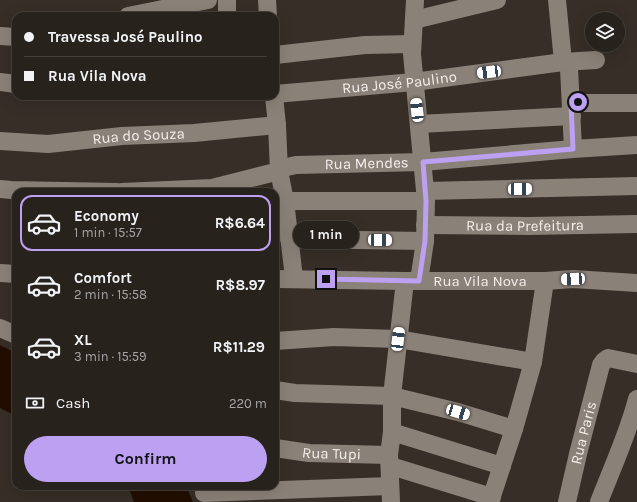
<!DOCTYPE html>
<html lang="en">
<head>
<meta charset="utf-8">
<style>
  :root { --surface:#28221d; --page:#342f2a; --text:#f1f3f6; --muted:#a5a4a4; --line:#443f3b; --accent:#bca0f2 }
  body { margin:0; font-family:Karla,sans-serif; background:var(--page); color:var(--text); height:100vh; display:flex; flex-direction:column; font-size:15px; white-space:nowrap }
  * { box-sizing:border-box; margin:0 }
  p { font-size:13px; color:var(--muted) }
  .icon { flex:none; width:22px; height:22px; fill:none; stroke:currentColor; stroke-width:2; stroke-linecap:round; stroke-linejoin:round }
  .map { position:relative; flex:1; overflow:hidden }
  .details { position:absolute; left:12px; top:188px; width:267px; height:302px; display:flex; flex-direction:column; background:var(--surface); border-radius:12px; box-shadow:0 4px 16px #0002,0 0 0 1px var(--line) }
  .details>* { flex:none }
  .top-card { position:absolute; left:12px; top:12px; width:267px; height:88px; border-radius:12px; box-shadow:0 4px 16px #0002,0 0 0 1px var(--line); display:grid; align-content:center; height:88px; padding:0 12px; background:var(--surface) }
  .fabs { position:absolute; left:585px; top:12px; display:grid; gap:8px }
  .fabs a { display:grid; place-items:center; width:40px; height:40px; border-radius:50%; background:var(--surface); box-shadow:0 4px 16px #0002,0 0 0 1px var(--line); font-size:20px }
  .end { position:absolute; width:18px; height:18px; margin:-9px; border:5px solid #bca0f2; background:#111; box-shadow:0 0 0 2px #111 }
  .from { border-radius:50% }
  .bubble { position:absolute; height:28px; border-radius:14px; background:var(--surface); box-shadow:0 4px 16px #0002,0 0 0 1px var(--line); font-size:13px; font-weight:700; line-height:28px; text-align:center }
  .car { position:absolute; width:12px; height:24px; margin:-12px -6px; border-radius:5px; box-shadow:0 0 3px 1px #0007; background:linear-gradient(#fff 24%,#345 0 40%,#fff 0 76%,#345 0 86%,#fff 0) }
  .top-card b { display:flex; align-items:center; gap:14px; height:38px; font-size:15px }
  .top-card b+b { border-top:1px solid var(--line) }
  .top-card i { width:10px; height:10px; background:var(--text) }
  ul { padding:7px 0 0; list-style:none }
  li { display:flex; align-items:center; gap:12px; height:56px; margin:0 8px 6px; padding:0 4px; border:2px solid transparent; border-radius:12px }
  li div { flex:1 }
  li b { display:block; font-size:15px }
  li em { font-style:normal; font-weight:700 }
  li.on { border-color:var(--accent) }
  li>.icon { width:36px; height:36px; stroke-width:1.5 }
  .pay { display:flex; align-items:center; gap:10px; height:44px; padding:0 12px; font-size:15px }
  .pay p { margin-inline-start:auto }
  .primary-button { display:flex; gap:8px; margin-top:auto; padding:8px 12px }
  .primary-button a { flex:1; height:46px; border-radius:24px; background:var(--accent); color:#111; font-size:16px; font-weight:700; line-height:46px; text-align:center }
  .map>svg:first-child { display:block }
  .water { fill:#220e00 }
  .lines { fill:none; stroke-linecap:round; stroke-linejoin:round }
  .minor { stroke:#8a8178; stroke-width:18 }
  .route { stroke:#bca0f2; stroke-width:5 }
  .labels { text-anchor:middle; stroke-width:3; stroke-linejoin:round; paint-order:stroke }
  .street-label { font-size:15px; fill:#f4efeb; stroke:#362e27 }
</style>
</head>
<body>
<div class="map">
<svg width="637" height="502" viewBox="0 0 637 502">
  <rect width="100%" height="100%" fill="#362e27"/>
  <g class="water">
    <path d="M0,345L16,353V416L0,408Z"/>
    <path d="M128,486H186L193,502H134Z"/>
  </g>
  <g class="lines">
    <g class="minor">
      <path d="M227,0V16"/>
      <path d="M267,0L268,16"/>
      <path d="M415,0L412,54L426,201L425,241L419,281"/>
      <path d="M557,0L563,62"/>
      <path d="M128,16L208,0"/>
      <path d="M414,20L497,0"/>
      <path d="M0,36L16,37"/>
      <path d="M275,55L365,45L412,44"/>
      <path d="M569,68L573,149"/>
      <path d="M0,82L16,84"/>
      <path id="s1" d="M275,94L414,82L563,62L596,60"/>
      <path d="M274,96L277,125L279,171L285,201L294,278"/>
      <path d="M571,103H637"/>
      <path d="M419,124L572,116"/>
      <path id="s2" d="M0,141L48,144L122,136L194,133L277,125"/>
      <path d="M0,189L11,190L117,192"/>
      <path d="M425,191L637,186"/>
      <path id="s3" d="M122,192L212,188L279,171L287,167L296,165L423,162L573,149L637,145"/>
      <path d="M285,201H426"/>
      <path id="s4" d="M425,225L528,226L637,224"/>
      <path d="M289,239L425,241"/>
      <path d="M0,273L16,274"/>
      <path id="s5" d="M275,279L405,281H545L573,279L637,283"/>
      <path d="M0,328L16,335"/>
      <path d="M275,341L334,337L398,339L533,362"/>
      <path d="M275,390L295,393L392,396L458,412L514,429"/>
      <path d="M392,432L502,466"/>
      <path id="s6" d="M275,448L309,453L389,455"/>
      <path d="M391,466L492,497"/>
      <path d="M204,493L390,486"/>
      <path d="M391,502L389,455L392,432V396L405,281"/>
      <path d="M490,502L514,429L533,362L545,281"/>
      <path id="s7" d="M567,502L578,454L601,365L604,361L608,358L637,364"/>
      <path d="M599,502C612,468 628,434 637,399"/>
    </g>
  </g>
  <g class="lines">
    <path class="route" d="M326,279L419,281L425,241L426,201L423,162L573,149L571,103L578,102"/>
  </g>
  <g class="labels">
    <g class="street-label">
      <text dy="5" stroke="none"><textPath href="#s1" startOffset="125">Rua José Paulino</textPath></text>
      <text dy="5" stroke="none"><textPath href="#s2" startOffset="139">Rua do Souza</textPath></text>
      <text dy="5" stroke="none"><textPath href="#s3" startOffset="248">Rua Mendes</textPath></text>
      <text dy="5" stroke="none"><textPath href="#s4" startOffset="100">Rua da Prefeitura</textPath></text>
      <text dy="5" stroke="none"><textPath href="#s5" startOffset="205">Rua Vila Nova</textPath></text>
      <text dy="5" stroke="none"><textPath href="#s7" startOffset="71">Rua Paris</textPath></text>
      <text dy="5" stroke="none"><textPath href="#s6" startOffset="57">Rua Tupi</textPath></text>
    </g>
  </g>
</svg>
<div class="fabs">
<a><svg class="icon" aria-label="layers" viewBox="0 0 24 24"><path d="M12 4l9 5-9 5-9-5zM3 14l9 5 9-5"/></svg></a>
</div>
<i class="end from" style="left:578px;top:102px"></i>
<i class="end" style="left:326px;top:279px"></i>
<div class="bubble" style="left:293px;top:221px;width:66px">1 min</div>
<i class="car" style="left:489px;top:72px;rotate:263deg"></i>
<i class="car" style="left:417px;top:110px;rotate:354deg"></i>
<i class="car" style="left:520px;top:189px;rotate:89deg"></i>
<i class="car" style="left:380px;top:240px;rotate:91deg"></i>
<i class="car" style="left:573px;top:279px;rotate:267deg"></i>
<i class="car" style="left:398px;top:339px;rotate:7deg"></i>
<i class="car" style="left:458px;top:412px;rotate:107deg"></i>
<div class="top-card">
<b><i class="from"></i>Travessa José Paulino</b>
<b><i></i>Rua Vila Nova</b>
</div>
<section class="details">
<ul>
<li class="on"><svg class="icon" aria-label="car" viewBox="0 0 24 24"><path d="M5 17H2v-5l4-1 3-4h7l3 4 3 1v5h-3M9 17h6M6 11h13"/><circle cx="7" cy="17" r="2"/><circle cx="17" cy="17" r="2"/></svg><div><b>Economy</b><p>1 min · 15:57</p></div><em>R$6.64</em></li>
<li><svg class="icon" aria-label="car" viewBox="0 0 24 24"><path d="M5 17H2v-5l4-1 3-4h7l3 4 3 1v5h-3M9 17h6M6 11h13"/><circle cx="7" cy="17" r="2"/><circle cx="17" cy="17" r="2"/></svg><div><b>Comfort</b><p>2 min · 15:58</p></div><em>R$8.97</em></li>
<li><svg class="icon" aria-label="car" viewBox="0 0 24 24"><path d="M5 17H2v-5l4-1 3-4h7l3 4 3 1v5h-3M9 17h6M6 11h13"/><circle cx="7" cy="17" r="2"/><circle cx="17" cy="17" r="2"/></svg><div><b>XL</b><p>3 min · 15:59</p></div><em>R$11.29</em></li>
</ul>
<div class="pay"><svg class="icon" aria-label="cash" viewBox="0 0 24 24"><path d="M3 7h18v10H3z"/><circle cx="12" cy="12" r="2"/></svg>Cash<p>220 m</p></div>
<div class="primary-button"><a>Confirm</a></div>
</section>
</div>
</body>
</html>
